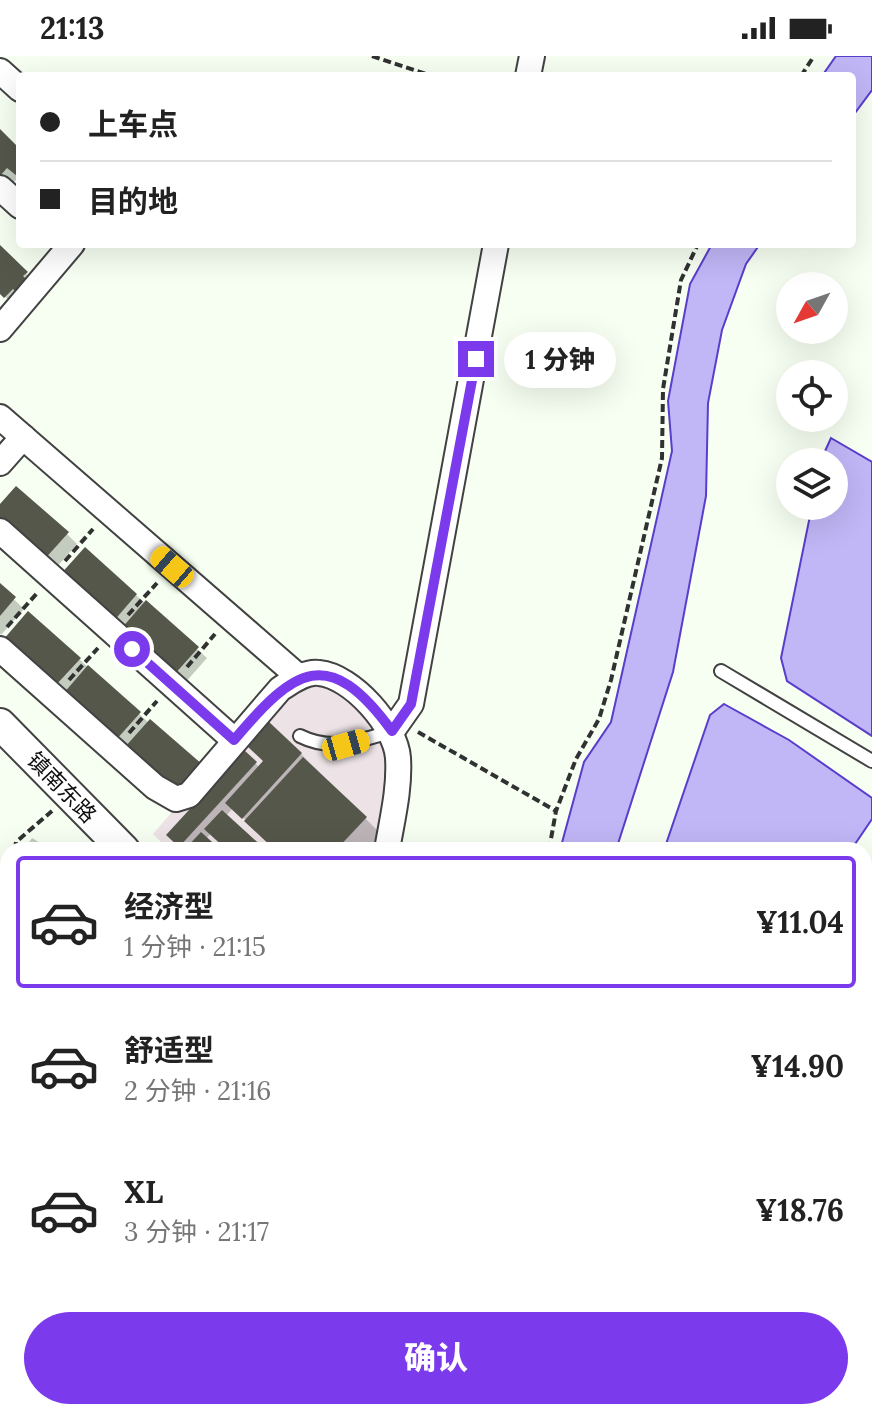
<!DOCTYPE html>
<html lang="zh">
<head>
<meta charset="utf-8">
<style>
  :root { --surface:#fff; --page:#f2f2f2; --text:#222; --muted:#767676; --line:#e0e0e0; --accent:#7c3aed }
  body { margin:0; font-family:Lora,"Noto Sans SC",serif; background:var(--page); color:var(--text); height:100vh; display:flex; flex-direction:column; font-size:30px; white-space:nowrap }
  * { box-sizing:border-box; margin:0 }
  p { font-size:26px; color:var(--muted) }
  .icon { flex:none; width:44px; height:44px; fill:none; stroke:currentColor; stroke-width:2; stroke-linecap:round; stroke-linejoin:round }
  .map { position:relative; flex:1; overflow:hidden }
  .details { position:absolute; left:0px; top:786px; width:872px; height:578px; display:flex; flex-direction:column; background:var(--surface); border-radius:24px 24px 0 0; box-shadow:0 8px 32px #0002 }
  .details>* { flex:none }
  .guide { position:absolute; left:16px; top:16px; width:840px; height:176px; border-radius:8px; box-shadow:0 8px 32px #0002; display:grid; align-content:center; height:176px; padding:0 24px; background:var(--surface) }
  .needle { width:52px; rotate:230deg }
  .controls { position:absolute; left:776px; top:216px; display:grid; gap:16px }
  .controls a { display:grid; place-items:center; width:72px; height:72px; border-radius:50%; background:var(--surface); box-shadow:0 8px 32px #0002; font-size:40px }
  .end { position:absolute; width:36px; height:36px; margin:-18px; border:10px solid #7c3aed; background:#fff; box-shadow:0 0 0 4px #fff }
  .from { border-radius:50% }
  .bubble { position:absolute; height:56px; border-radius:28px; background:var(--surface); box-shadow:0 8px 32px #0002; font-size:26px; font-weight:800; line-height:56px; text-align:center }
  .car { position:absolute; width:24px; height:48px; margin:-24px -12px; border-radius:10px; box-shadow:0 0 6px 2px #0007; background:linear-gradient(#f5c518 24%,#345 0 40%,#f5c518 0 76%,#345 0 86%,#f5c518 0) }
  .guide b { display:flex; align-items:center; gap:28px; height:76px; font-size:30px }
  .guide b+b { border-top:2px solid var(--line) }
  .guide i { width:20px; height:20px; background:var(--text) }
  ul { padding:14px 0 0; list-style:none }
  li { display:flex; align-items:center; gap:24px; height:132px; margin:0 16px 12px; padding:0 8px; border:4px solid transparent; border-radius:8px }
  li div { flex:1 }
  li b { display:block; font-size:30px }
  li em { font-style:normal; font-weight:800 }
  li.active { border-color:var(--accent) }
  li>.icon { width:72px; height:72px; stroke-width:1.5 }
  .primary-button { display:flex; gap:16px; margin-top:auto; padding:16px 24px }
  .primary-button a { flex:1; height:92px; border-radius:48px; background:var(--accent); color:#fff; font-size:32px; font-weight:800; line-height:92px; text-align:center }
  .status { display:flex; justify-content:space-between; align-items:center; height:56px; padding:0 40px; background:var(--surface); direction:ltr }
  .status svg { height:22px; fill:currentColor }
  .map>svg:first-child { display:block }
  .industrial { fill:#ede3e6 }
  .water { fill:#c1b6f6; stroke:#593dcc; stroke-width:2 }
  .shadow { fill:#0003 }
  .building { fill:#55574b }
  .lines { fill:none; stroke-linecap:round; stroke-linejoin:round }
  .service-casing { stroke:#424242; stroke-width:16 }
  .minor-casing { stroke:#424242; stroke-width:28 }
  .tertiary-casing { stroke:#424242; stroke-width:34 }
  .path { stroke:#313131; stroke-width:4; stroke-dasharray:8 4; stroke-linecap:butt }
  .service { stroke:#fff; stroke-width:12 }
  .minor { stroke:#fff; stroke-width:24 }
  .tertiary { stroke:#fff; stroke-width:30 }
  .route { stroke:#7c3aed; stroke-width:10 }
  .labels { text-anchor:middle; stroke-width:8; stroke-linejoin:round; paint-order:stroke }
  .street-label { font-size:22px; fill:#0f0f0f; stroke:#fff }
</style>
</head>
<body>
<div class="status"><b>21:13</b><svg viewBox="0 0 49 12"><path d="M0 12V9h3v3zM5 12V6h3v6zM10 12V3h3v9zM15 12V0h3v12zM26 1h20v11H26zM47 4h2v5h-2z"/></svg></div>
<div class="map">
<svg width="872" height="1363" viewBox="0 0 872 1363">
  <rect width="100%" height="100%" fill="#f6fff1"/>
  <path class="industrial" d="M318,616L392,675L387,794H169L153,778L251,664Z"/>
  <g class="water">
    <path d="M836,0H872V34L852,61V20H822Z"/>
    <path d="M712,188H760L746,208L722,274L708,347L706,440L673,616L616,794H560L584,706L611,666L672,395L668,345L690,228Z"/>
    <path d="M831,382L872,406V680L787,625L781,602L812,450H834V406H820Z"/>
    <path d="M724,648L789,684L872,742V763L851,794H664L710,659Z"/>
    <path d="M0,918L8,924L7,1050L0,1047Z"/>
    <path d="M251,1356H374L371,1363H251Z"/>
  </g>
  <g class="shadow">
    <path d="M0,76L20,95V121L10,129L0,120Z"/>
    <path d="M0,192L36,227L15,250L0,236Z"/>
    <path d="M0,451L67,478L77,488L54,514Z"/>
    <path d="M0,530L24,553L1,579L0,577Z"/>
    <path d="M72,530L136,539L207,602L184,628Z"/>
    <path d="M15,594L79,603L149,667L188,746Z"/>
    <path d="M244,696L260,712L301,698L385,782L373,794H277L233,752L226,760L263,794H229L211,777L206,783L218,794H184L169,779Z"/>
    <path d="M32,782L42,788L48,794H34L28,788Z"/>
  </g>
  <g class="building">
    <path d="M0,73L20,93V117L17,120L7,112L0,120Z"/>
    <path d="M0,189L28,216L23,220L33,230L22,241L13,233L4,242L0,238Z"/>
    <path d="M16,430L69,476L43,505L0,467V448Z"/>
    <path d="M85,491L137,538L112,567L59,520Z"/>
    <path d="M0,527L16,541L0,560Z"/>
    <path d="M146,544L199,591L173,620L121,573Z"/>
    <path d="M28,555L81,602L55,630L3,584Z"/>
    <path d="M88,609L141,656L115,685L63,638Z"/>
    <path d="M150,663L203,709L177,738L125,691Z"/>
    <path d="M268,665L302,697L242,763L225,747L263,705L247,690Z"/>
    <path d="M244,694L257,706L179,791L166,779Z"/>
    <path d="M303,701L367,761L336,794H275L244,765Z"/>
    <path d="M222,754L266,794H227L204,773Z"/>
    <path d="M201,776L221,794H184Z"/>
  </g>
  <g class="lines">
    <defs>
      <g id="service">
        <path d="M721,615L872,705"/>
        <path d="M300,680C332,696 360,685 392,675"/>
      </g>
      <g id="minor">
        <path d="M0,15L20,33"/>
        <path d="M528,20L532,0"/>
        <path d="M0,132L20,150"/>
        <path d="M0,273L72,188"/>
        <path d="M0,361L299,621"/>
        <path d="M0,407L23,381"/>
        <path d="M0,475L234,684"/>
        <path d="M0,593L155,731L176,743L189,739L280,633C291,626 305,615 319,617C352,620 396,670 398,702C400,733 392,764 387,794"/>
        <path d="M392,675L411,648L496,188"/>
        <path d="M0,1091L8,1097"/>
        <path d="M194,1356L195,1363"/>
      </g>
      <g id="tertiary">
        <path d="M0,668L124,794"/>
        <path d="M673,1356L680,1363"/>
      </g>
    </defs>
    <use href="#service" class="service-casing"/>
    <use href="#minor" class="minor-casing"/>
    <use href="#tertiary" class="tertiary-casing"/>
    <g class="path">
      <path d="M372,0L432,20"/>
      <path d="M801,20L814,0"/>
      <path d="M65,505L93,473"/>
      <path d="M128,559L157,527"/>
      <path d="M7,571L38,536"/>
      <path d="M187,611L215,578"/>
      <path d="M69,624L98,592"/>
      <path d="M418,676L556,755"/>
      <path d="M129,677L157,645"/>
      <path d="M15,794L16,786L52,755"/>
      <path d="M549,794L556,755L576,703L599,663L611,624L662,402L663,333L681,224L698,188"/>
      <path d="M0,883L8,875"/>
    </g>
    <use href="#service" class="service"/>
    <use href="#minor" class="minor"/>
    <use href="#tertiary" class="tertiary"/>
  </g>
  <g class="lines">
    <path class="route" d="M132,593L234,684C294,613 328,587 392,675L411,648L476,303"/>
  </g>
  <g class="labels">
    <g class="street-label">
      <text transform="translate(62 731) rotate(46)" y="8">镇南东路</text>
    </g>
  </g>
</svg>
<div class="controls">
<a><svg class="needle" viewBox="-14 -14 28 28"><path d="M0-13l5 13h-10z" fill="#e53935"/><path d="M0 13l5-13h-10z" fill="#767676"/></svg></a>
<a><svg class="icon" aria-label="locate" viewBox="0 0 24 24"><circle cx="12" cy="12" r="6"/><path d="M12 2v4M12 18v4M2 12h4M18 12h4"/></svg></a>
<a><svg class="icon" aria-label="layers" viewBox="0 0 24 24"><path d="M12 4l9 5-9 5-9-5zM3 14l9 5 9-5"/></svg></a>
</div>
<i class="end from" style="left:132px;top:593px"></i>
<i class="end" style="left:476px;top:303px"></i>
<div class="bubble" style="left:504px;top:276px;width:112px">1 分钟</div>
<i class="car" style="left:172px;top:511px;rotate:311deg"></i>
<i class="car" style="left:346px;top:689px;rotate:74deg"></i>
<div class="guide">
<b><i class="from"></i>上车点</b>
<b><i></i>目的地</b>
</div>
<section class="details">
<ul>
<li class="active"><svg class="icon" aria-label="car" viewBox="0 0 24 24"><path d="M5 17H2v-5l4-1 3-4h7l3 4 3 1v5h-3M9 17h6M6 11h13"/><circle cx="7" cy="17" r="2"/><circle cx="17" cy="17" r="2"/></svg><div><b>经济型</b><p>1 分钟 · 21:15</p></div><em>¥11.04</em></li>
<li><svg class="icon" aria-label="car" viewBox="0 0 24 24"><path d="M5 17H2v-5l4-1 3-4h7l3 4 3 1v5h-3M9 17h6M6 11h13"/><circle cx="7" cy="17" r="2"/><circle cx="17" cy="17" r="2"/></svg><div><b>舒适型</b><p>2 分钟 · 21:16</p></div><em>¥14.90</em></li>
<li><svg class="icon" aria-label="car" viewBox="0 0 24 24"><path d="M5 17H2v-5l4-1 3-4h7l3 4 3 1v5h-3M9 17h6M6 11h13"/><circle cx="7" cy="17" r="2"/><circle cx="17" cy="17" r="2"/></svg><div><b>XL</b><p>3 分钟 · 21:17</p></div><em>¥18.76</em></li>
</ul>
<div class="primary-button"><a>确认</a></div>
</section>
</div>
</body>
</html>
